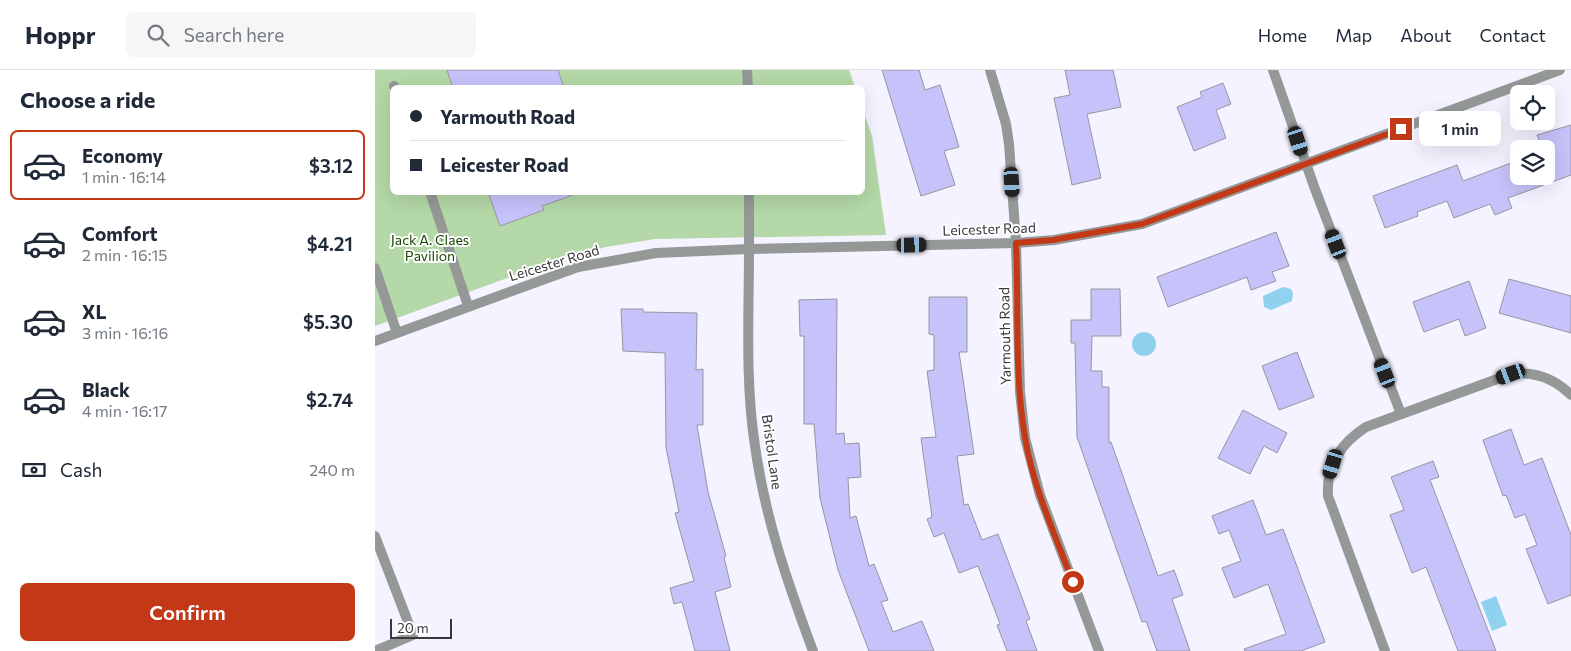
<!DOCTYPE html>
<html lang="en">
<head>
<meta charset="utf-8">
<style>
  :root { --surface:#fff; --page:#f6f6f7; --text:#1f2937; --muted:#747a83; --line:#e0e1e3; --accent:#c33917 }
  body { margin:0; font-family:Commissioner,sans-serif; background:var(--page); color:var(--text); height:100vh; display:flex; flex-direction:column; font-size:19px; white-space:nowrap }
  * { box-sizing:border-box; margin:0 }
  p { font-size:16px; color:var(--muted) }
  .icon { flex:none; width:28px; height:28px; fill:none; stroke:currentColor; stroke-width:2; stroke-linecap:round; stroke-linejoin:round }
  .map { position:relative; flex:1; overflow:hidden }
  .drawer { display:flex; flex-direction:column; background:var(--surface); width:375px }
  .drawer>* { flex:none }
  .guide { position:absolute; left:15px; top:15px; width:475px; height:110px; border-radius:8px; box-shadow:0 5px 20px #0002; display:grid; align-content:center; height:110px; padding:0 20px; background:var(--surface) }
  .controls { position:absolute; left:1135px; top:15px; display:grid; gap:10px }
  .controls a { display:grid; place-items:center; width:45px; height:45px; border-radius:8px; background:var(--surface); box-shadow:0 5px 20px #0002; font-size:25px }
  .scale { position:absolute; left:15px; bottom:12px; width:62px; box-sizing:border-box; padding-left:5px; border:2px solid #38373c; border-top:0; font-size:14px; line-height:18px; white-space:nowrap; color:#38373c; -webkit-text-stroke:4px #fff; paint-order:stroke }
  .end { position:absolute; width:22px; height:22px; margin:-11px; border:6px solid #c33917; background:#fff; box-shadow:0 0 0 2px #fff }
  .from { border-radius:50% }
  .bubble { position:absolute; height:35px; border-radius:8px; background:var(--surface); box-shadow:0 5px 20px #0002; font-size:16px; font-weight:600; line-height:35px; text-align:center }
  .car { position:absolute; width:15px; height:30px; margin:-15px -8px; border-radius:6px; box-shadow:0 0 4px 1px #0007; background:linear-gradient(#222 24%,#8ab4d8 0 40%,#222 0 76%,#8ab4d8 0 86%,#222 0) }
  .guide b { display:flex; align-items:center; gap:18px; height:48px; font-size:19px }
  .guide b+b { border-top:1px solid var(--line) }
  .guide i { width:12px; height:12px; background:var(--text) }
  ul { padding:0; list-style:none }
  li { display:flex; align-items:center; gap:15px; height:70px; margin:0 10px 8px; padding:0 10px; border:2px solid transparent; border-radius:8px }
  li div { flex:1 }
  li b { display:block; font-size:19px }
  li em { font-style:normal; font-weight:600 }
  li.active { border-color:var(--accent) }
  li>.icon { width:45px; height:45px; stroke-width:1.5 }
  h2 { padding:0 20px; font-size:22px; line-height:60px }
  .pay { display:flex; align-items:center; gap:12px; height:55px; padding:0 20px; font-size:19px }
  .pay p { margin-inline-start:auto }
  .action { display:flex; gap:10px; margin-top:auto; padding:10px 20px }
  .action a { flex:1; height:58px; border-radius:8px; background:var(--accent); color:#fff; font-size:20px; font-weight:600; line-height:58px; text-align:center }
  header { display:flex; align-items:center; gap:30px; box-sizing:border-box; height:70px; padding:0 25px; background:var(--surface); border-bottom:1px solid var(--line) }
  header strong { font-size:24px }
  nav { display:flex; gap:28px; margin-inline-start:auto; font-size:18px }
  .search { width:350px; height:45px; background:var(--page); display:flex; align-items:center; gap:12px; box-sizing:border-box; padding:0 18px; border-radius:8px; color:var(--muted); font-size:19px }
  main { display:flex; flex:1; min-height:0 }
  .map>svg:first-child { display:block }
  .green { fill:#b4d8a7 }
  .water { fill:#8fd1ef }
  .building { fill:#c6c3fb; stroke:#9696a0 }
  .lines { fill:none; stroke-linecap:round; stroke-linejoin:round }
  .lane { stroke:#949998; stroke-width:10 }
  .street { stroke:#949998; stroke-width:10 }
  .route { stroke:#c33917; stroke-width:6 }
  .labels { text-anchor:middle; stroke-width:4; stroke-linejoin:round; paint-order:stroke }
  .street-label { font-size:14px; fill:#38373c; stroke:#fff }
  .park-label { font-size:14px; fill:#194700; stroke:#fff }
</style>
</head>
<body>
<header>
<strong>Hoppr</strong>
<div class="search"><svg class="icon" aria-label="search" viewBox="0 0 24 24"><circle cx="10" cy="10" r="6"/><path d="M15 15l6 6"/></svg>Search here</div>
<nav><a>Home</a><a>Map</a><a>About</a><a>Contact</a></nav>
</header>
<main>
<section class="drawer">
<h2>Choose a ride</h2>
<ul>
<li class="active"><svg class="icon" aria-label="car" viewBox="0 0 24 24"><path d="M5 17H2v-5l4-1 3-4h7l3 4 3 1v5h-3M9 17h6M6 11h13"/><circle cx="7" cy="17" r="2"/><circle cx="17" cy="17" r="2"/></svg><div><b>Economy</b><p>1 min · 16:14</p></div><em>$3.12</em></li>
<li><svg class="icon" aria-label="car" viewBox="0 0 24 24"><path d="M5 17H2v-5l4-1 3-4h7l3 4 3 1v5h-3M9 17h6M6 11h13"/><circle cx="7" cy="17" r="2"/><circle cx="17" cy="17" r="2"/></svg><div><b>Comfort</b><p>2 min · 16:15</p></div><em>$4.21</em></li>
<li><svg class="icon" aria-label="car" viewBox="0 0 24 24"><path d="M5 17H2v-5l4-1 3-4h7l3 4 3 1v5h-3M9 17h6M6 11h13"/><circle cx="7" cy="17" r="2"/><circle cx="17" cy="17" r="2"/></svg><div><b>XL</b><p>3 min · 16:16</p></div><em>$5.30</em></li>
<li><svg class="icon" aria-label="car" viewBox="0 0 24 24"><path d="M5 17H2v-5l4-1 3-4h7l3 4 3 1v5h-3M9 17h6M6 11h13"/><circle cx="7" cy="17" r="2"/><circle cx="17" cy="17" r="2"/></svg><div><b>Black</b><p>4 min · 16:17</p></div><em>$2.74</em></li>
</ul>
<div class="pay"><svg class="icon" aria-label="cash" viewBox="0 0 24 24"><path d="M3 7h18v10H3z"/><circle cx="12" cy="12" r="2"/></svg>Cash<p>240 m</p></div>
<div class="action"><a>Confirm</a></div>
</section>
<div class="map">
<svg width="1196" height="581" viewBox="0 0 1196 581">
  <rect width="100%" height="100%" fill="#f4f3ff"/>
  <path class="green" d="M0,0H474L480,17L18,18V122H488V40L497,66L511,165L280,169L231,177L185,189L0,256Z"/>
  <g class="water">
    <path d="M908,217L916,219L918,223L917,231L896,240L889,237L888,226Z"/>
    <circle cx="769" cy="274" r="12"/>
    <path d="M1121,526L1132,555L1117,561L1106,532Z"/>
  </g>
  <g class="building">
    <path d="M72,0H183L189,18H78Z"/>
    <path d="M507,0H544L550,20L565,15L584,77L569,81L580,115L546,126Z"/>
    <path d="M690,0H738L746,37L712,44L726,108L697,115L679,28L695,25Z"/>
    <path d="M848,13L856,34L841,40L851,68L819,81L802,37L827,27L825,22Z"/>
    <path d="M1196,55V105L1133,128L1137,138L1120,145L1115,134L1079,148L1072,131L1042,142L1043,146L1010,158L998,126L1082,95L1088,111L1144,90V106H1171V79H1167L1162,65Z"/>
    <path d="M113,122H197L198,125L167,136L169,140L125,156Z"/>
    <path d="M901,162L914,196L897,202L901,211L876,220L872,207L793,237L782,207Z"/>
    <path d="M1134,209L1196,226V263L1124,243Z"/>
    <path d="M1094,211L1111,258L1090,266L1084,249L1049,262L1038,232Z"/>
    <path d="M716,219H745L746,266H717L716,301H727V317H734V373L736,372L783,506L799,500L808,525L797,529L815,581H782L771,551L767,552L702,367L700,273H696V250H716Z"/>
    <path d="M554,227H592V282H584L599,384L582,386L589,435L593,434L607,470L623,464L655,549L651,551L662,581H632L622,555L625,554L603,496L584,503L569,463L559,467L552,449L557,447L546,368L561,367L552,301L559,300V265L554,264Z"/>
    <path d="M462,229L461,364L469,363L470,374L484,373L486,407L473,408L475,448L481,446L494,496L499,494L513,530L506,532L518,562L547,551L559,581H494L463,500L445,428L439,354H429V266H425L424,230Z"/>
    <path d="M246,239H268V242L322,243L321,300L328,299V355H322L333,422L351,486L349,487L356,517L340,522L355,581H320L307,532L299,534L295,518L319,511L300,443L304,442L291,378L290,283L248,281Z"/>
    <path d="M922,282L939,327L904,340L887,296Z"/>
    <path d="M868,340L912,363L902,383L889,376L875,404L843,388Z"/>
    <path d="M1136,359L1149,395L1167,388L1196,465V525L1173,534L1151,479L1162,475L1150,444L1140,448L1131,425L1128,426L1108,370Z"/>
    <path d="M1058,391L1064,407L1055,410L1121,581H1083L1051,497L1037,503L1015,445L1029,440L1016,407Z"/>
    <path d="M878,430L891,465L908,459L950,572L926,581H870L869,579L911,564L893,514L859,528L847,498L866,491L854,460L844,464L837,446Z"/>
  </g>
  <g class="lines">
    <g class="lane">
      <path d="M372,0L373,18"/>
      <path d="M19,16L20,18"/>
      <path d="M55,122L93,236"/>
      <path d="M374,122V179"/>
      <path d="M0,198L22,263"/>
      <path d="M0,466L38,565L0,581"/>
    </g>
    <g class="street">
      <path d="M615,0L631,54L634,74L641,173L645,322L650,368L665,425L724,581"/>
      <path d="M898,0L940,119L1026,344"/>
      <path d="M374,179C374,244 370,312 380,376C390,448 413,514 438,581"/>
      <path d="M0,271L203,197L281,183L374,179L641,173L679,170L767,154L1185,0"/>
      <path d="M1010,581L953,426C951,396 966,373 991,357L1136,304C1160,301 1179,308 1196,325"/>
    </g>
  </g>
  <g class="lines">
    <path class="route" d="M698,512C680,465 658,417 650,367C639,304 644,237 641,173L678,170L767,154L1026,59"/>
  </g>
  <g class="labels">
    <g class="street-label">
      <text transform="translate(614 159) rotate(-2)" y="5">Leicester Road</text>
      <text transform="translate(179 193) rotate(-17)" y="5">Leicester Road</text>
      <text transform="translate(630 266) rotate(-91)" y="5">Yarmouth Road</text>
      <text transform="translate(397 382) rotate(82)" y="5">Bristol Lane</text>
    </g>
    <g class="park-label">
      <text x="55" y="175">Jack A. Claes<tspan x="55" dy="16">Pavilion</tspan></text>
    </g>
  </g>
</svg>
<div class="controls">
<a><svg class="icon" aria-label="locate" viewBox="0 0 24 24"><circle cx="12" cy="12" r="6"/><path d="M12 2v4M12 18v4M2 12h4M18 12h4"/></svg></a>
<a><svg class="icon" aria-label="layers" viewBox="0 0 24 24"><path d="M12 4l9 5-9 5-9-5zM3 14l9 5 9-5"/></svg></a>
</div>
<div class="scale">20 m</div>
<i class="end from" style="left:698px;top:512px"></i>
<i class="end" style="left:1026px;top:59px"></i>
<div class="bubble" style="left:1044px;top:41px;width:82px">1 min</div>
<i class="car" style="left:923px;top:71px;rotate:162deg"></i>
<i class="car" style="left:637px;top:112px;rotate:176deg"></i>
<i class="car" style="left:961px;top:174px;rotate:339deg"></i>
<i class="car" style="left:537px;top:175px;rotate:89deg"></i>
<i class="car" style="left:1010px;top:303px;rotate:339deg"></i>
<i class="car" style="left:1136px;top:304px;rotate:250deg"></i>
<i class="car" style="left:958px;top:394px;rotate:197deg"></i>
<div class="guide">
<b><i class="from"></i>Yarmouth Road</b>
<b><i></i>Leicester Road</b>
</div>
</div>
</main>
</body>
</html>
